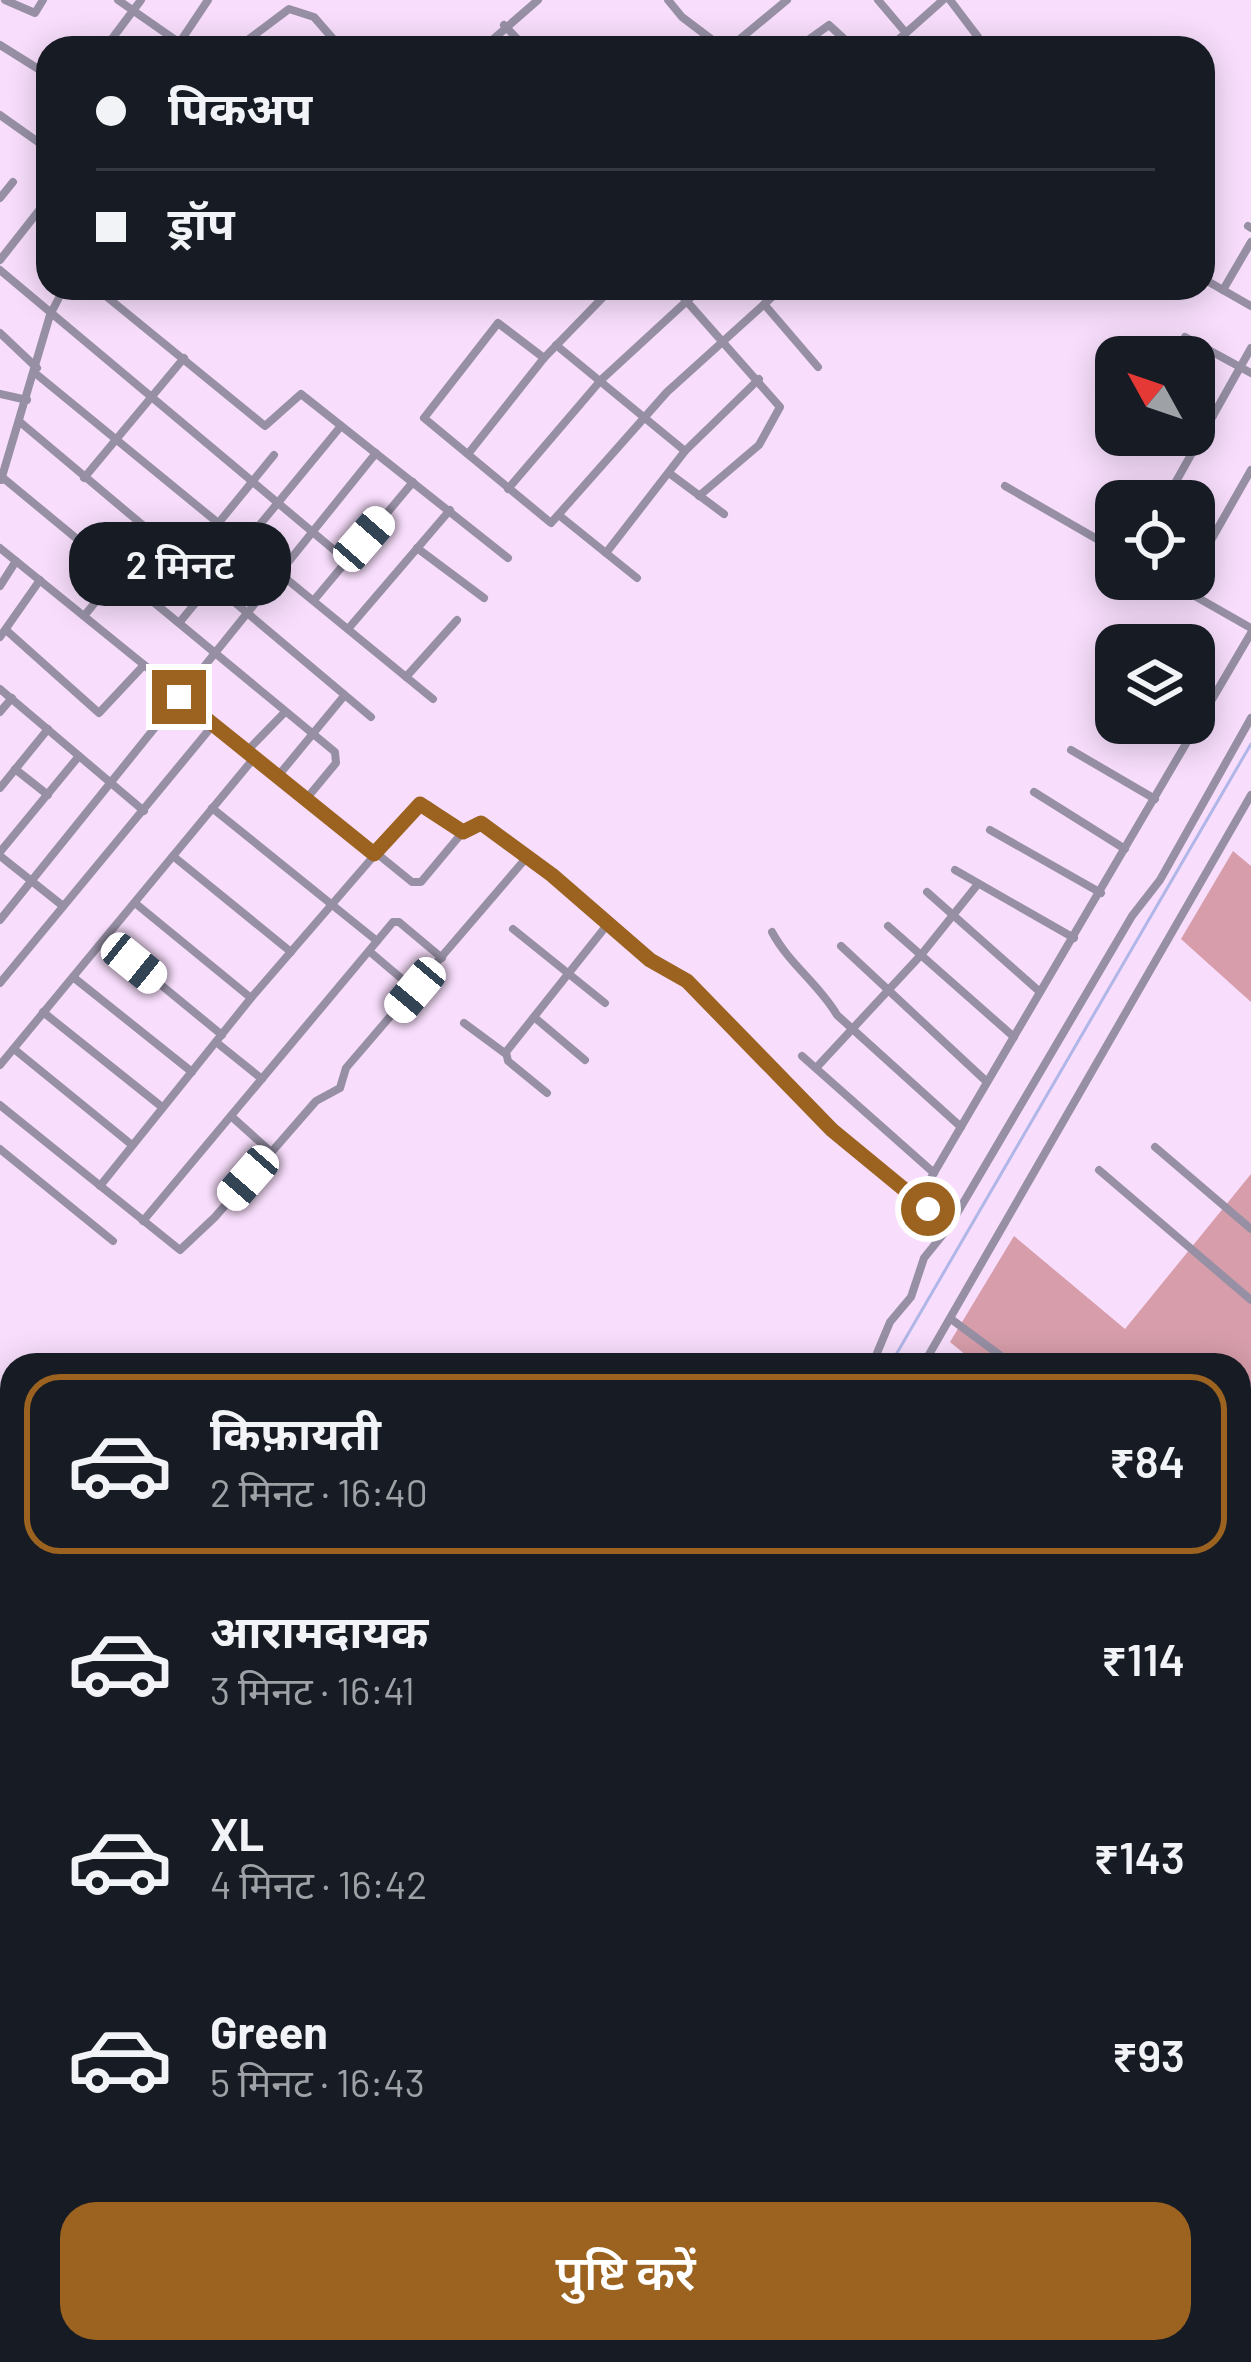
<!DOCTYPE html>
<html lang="hi">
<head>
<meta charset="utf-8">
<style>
  :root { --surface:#171b24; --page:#20242c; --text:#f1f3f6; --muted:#9ea1a6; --line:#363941; --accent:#9b631f }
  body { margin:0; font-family:Barlow,"Noto Sans Devanagari",sans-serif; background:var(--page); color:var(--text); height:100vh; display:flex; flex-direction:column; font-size:45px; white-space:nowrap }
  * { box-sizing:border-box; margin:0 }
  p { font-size:39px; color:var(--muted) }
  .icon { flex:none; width:66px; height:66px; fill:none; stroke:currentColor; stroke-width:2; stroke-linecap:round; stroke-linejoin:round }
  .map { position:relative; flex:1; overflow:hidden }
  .side { position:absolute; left:0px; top:1353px; width:1251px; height:1011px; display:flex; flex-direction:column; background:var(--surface); border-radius:36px 36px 0 0; box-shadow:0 6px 30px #0003 }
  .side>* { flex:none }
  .guide { position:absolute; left:36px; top:36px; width:1179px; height:264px; border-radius:36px; box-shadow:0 6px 30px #0003; display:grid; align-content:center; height:264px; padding:0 60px; background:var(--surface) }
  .needle { width:78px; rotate:310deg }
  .buttons { position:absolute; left:1095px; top:336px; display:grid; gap:24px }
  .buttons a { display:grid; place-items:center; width:120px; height:120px; border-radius:24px; background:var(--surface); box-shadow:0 6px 30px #0003; font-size:60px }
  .end { position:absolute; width:54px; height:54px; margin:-27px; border:15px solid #9b631f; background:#fff; box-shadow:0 0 0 6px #fff }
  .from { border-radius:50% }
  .bubble { position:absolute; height:84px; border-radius:36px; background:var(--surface); box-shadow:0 6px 30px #0003; font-size:39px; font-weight:600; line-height:84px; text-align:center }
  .car { position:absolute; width:36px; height:72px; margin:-36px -18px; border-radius:15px; box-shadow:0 0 9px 3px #0007; background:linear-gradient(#fff 24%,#345 0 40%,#fff 0 76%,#345 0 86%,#fff 0) }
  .guide b { display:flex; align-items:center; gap:42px; height:114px; font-size:45px }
  .guide b+b { border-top:3px solid var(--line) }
  .guide i { width:30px; height:30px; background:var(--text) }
  ul { padding:21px 0 0; list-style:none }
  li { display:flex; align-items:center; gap:36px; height:180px; margin:0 24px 18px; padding:0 36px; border:6px solid transparent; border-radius:36px }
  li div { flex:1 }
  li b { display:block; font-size:45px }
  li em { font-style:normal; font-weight:600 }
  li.current { border-color:var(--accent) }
  li>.icon { width:108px; height:108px; stroke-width:1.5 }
  .button { display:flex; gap:24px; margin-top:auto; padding:24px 60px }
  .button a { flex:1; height:138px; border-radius:36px; background:var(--accent); color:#fff; font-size:48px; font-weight:600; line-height:138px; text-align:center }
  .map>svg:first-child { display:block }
  .forest { fill:#d79daa }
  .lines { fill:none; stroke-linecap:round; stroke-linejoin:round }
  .stream { stroke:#b1b6e8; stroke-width:3 }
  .minor { stroke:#9790a5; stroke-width:8 }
  .route { stroke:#9b631f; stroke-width:15 }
</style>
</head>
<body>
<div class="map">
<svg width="1251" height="2362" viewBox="0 0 1251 2362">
  <rect width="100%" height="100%" fill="#f8defc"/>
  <g class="forest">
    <path d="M1233,851L1251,866V1002L1181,939Z"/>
    <path d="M1251,1174V1452H1239V1365H978L950,1342L1014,1236L1125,1329Z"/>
  </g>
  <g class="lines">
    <g class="stream">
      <path d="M890,1365L1251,744"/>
      <path d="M320,2362L326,2352"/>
    </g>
    <g class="minor">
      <path d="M5,0L35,13L43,0"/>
      <path d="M118,0L187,48"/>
      <path d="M668,0L682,17L723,48"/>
      <path d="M878,0L906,33"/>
      <path d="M950,0L978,37L969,48"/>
      <path d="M504,25L526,48"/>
      <path d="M0,45L48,75"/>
      <path d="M105,48L141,0"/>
      <path d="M176,48L208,0"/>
      <path d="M237,48L289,9L314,17L341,48"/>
      <path d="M483,48L538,0"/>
      <path d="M729,48L787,0"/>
      <path d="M797,48L829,25L854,48"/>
      <path d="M889,48L943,0"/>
      <path d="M0,115L48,149"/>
      <path d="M39,142L48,128"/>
      <path d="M0,198L13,182"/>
      <path d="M1248,226L1251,228"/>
      <path d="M0,260L48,199"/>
      <path d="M0,270L346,560"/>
      <path d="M1209,282L1251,306"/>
      <path d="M96,288L265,426L301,394L508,558"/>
      <path d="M592,288L600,298"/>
      <path d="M675,288L780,407L759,445L699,496"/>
      <path d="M1223,290L1251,242"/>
      <path d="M764,304L818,367"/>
      <path d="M0,333L37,368"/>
      <path d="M1185,337L1251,373"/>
      <path d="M556,345L685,451"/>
      <path d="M544,358L498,323L424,418L551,523L667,392L782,288"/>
      <path d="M35,373L433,699"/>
      <path d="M0,394L27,400"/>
      <path d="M1194,406L1213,416"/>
      <path d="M20,422L371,717"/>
      <path d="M468,454L544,358L612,288"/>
      <path d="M669,473L724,514"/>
      <path d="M2,477L335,752L336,763L307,798"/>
      <path d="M84,478L184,358"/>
      <path d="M1,480L50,315L64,288"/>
      <path d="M1005,486L1116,550"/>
      <path d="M508,489L601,380L701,288"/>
      <path d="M1165,501L1251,348"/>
      <path d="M560,516L637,578"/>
      <path d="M0,548L412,882H421L467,827L481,823L552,875L650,960L687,981L832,1130L949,1227"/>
      <path d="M417,548L484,598"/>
      <path d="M606,553L685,451L759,379"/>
      <path d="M1194,570L1251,470"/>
      <path d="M1165,579L1251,628"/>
      <path d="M0,586L16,561"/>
      <path d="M314,600L413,482"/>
      <path d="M154,602L274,455"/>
      <path d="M84,616L152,533"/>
      <path d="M179,623L341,426"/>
      <path d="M348,629L450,510"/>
      <path d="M6,630L99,713L144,665"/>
      <path d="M0,637L40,580"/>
      <path d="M406,677L457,620"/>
      <path d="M0,689L144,811"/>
      <path d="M0,712L12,698"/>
      <path d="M1071,750L1155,799"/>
      <path d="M246,752L285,712"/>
      <path d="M15,769L48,795"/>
      <path d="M278,776L344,696"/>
      <path d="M0,788L48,729"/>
      <path d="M1034,792L1125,849"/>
      <path d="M212,808L377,941"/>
      <path d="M990,830L1101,893"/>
      <path d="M0,852L79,756"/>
      <path d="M0,856L63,906"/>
      <path d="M173,856L291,952"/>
      <path d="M955,870L1074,938"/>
      <path d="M927,892L1040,992"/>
      <path d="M135,903L251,998"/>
      <path d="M0,920L376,453"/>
      <path d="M888,926L1014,1037"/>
      <path d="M513,929L605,1003"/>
      <path d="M772,932C789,964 819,984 837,1015L961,1127"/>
      <path d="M105,939L222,1035"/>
      <path d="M841,946L987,1082"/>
      <path d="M369,951L415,990"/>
      <path d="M73,977L192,1072"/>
      <path d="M0,983L213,725"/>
      <path d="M43,1012L162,1107"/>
      <path d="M534,1017L585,1060"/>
      <path d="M464,1023L506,1054"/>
      <path d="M216,1042L262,1079"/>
      <path d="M14,1049L132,1145"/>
      <path d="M802,1056L934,1173"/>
      <path d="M0,1065L254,758"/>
      <path d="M816,1068L921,955L978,884"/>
      <path d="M547,1093L508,1061L506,1052L607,925"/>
      <path d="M0,1105L180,1250L215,1217L316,1101L340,1088L346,1068L527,857"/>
      <path d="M231,1116L271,1152"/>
      <path d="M1155,1147L1251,1229"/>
      <path d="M0,1149L113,1241"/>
      <path d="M1099,1170L1251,1300"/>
      <path d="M928,1183L1251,633"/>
      <path d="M100,1186L251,998L417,806L428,805L463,832"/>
      <path d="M143,1221L393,922H399L442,958"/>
      <path d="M951,1319L1001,1356L1004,1365"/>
      <path d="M872,1365L890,1322L911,1297L924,1258L949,1227L1132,916L1160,880L1251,718"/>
      <path d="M923,1365L1251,795"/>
      <path d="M1239,1464L1251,1463"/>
      <path d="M1239,1735L1251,1745"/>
      <path d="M1239,1821L1251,1807"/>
      <path d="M1239,1867L1251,1853"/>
      <path d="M1239,1894L1251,1904"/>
      <path d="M1239,1959L1251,1944"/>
      <path d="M0,2266L12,2270"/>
      <path d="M910,2352L923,2362"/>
      <path d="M291,2362L297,2352"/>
      <path d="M350,2362L356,2352"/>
      <path d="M532,2362L541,2352"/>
      <path d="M641,2362L650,2352"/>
      <path d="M754,2362L763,2352"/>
      <path d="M864,2362L872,2352"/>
    </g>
  </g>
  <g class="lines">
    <path class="route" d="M179,697L374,854L420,804L463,832L481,823L552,875L650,960L687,981L832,1130L928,1209"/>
  </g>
</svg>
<div class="buttons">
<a><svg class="needle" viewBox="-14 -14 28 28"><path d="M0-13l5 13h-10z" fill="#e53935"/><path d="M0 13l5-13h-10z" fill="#9ea1a6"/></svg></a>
<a><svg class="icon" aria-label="locate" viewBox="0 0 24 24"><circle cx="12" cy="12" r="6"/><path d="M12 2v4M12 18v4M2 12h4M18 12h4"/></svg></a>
<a><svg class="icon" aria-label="layers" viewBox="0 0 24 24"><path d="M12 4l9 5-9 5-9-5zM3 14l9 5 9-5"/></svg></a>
</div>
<i class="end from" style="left:928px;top:1209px"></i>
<i class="end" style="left:179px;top:697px"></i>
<div class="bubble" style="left:69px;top:522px;width:222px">2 मिनट</div>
<i class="car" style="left:364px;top:539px;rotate:41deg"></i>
<i class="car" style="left:134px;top:963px;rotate:129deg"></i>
<i class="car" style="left:415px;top:990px;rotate:220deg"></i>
<i class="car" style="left:248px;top:1178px;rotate:221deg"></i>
<div class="guide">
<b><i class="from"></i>पिकअप</b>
<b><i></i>ड्रॉप</b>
</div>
<section class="side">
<ul>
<li class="current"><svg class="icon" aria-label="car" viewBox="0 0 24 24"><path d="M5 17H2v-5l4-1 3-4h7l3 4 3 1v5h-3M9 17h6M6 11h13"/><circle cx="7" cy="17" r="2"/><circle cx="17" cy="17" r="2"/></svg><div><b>किफ़ायती</b><p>2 मिनट · 16:40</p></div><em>₹84</em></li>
<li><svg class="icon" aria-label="car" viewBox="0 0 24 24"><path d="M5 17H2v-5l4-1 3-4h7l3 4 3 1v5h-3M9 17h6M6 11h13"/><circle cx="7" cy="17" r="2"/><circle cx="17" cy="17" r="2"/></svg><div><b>आरामदायक</b><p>3 मिनट · 16:41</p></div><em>₹114</em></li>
<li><svg class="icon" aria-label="car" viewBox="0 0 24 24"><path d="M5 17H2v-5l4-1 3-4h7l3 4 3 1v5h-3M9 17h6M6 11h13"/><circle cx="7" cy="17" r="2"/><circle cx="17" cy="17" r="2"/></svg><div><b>XL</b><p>4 मिनट · 16:42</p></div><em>₹143</em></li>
<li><svg class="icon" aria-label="car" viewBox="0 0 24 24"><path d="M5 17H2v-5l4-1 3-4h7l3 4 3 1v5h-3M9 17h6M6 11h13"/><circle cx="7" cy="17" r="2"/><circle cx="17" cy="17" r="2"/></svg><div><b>Green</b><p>5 मिनट · 16:43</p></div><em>₹93</em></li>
</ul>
<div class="button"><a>पुष्टि करें</a></div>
</section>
</div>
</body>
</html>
